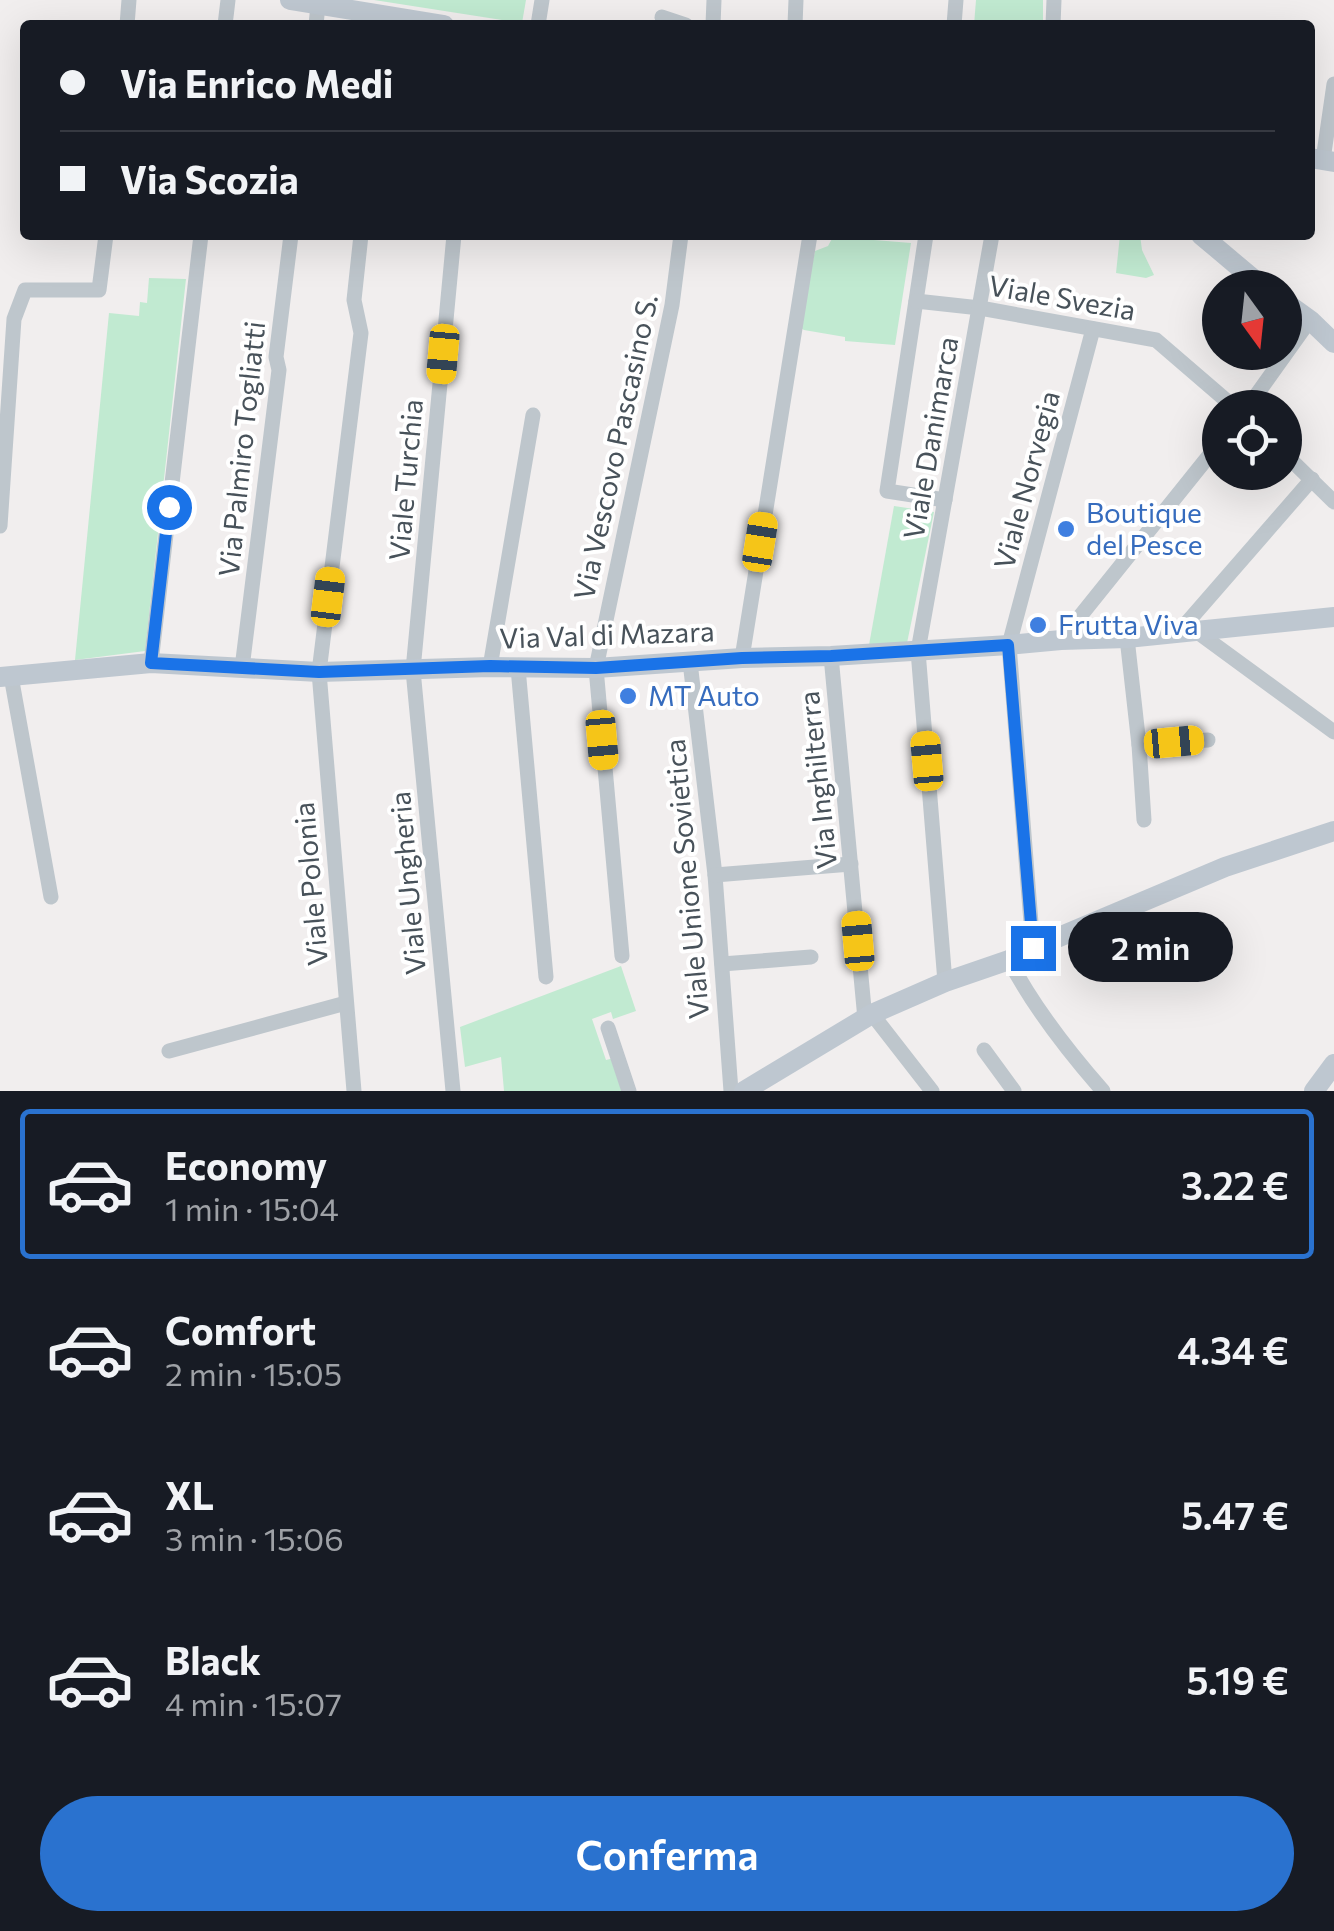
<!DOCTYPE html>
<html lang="it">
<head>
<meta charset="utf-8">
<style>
  :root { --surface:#171b24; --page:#242831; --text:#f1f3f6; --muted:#9ea1a6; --line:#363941; --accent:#2a72cf }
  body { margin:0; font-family:Commissioner,sans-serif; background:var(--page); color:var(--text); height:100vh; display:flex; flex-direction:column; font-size:38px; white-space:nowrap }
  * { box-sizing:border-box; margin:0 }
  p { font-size:32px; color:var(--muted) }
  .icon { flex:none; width:55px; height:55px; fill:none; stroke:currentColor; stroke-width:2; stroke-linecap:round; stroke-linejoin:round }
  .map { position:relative; height:1091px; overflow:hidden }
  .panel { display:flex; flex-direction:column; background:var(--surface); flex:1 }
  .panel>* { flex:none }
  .top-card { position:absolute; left:20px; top:20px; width:1295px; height:220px; border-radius:10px; box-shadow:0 10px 40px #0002; display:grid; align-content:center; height:220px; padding:0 40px; background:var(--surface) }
  .needle { width:65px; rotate:165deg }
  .tools { position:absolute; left:1202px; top:270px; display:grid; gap:20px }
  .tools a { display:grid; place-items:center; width:100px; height:100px; border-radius:50%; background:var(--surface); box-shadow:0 10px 40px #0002; font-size:50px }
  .end { position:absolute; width:45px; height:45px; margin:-22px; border:12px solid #1a73e8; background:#fff; box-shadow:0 0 0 5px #fff }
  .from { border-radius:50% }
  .bubble { position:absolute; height:70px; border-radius:35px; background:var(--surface); box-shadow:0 10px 40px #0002; font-size:32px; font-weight:600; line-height:70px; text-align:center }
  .car { position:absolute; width:30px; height:60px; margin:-30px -15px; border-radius:12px; box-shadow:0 0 8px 2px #0007; background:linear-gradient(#f5c518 24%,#345 0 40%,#f5c518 0 76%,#345 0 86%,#f5c518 0) }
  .top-card b { display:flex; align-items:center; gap:35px; height:95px; font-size:38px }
  .top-card b+b { border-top:2px solid var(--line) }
  .top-card i { width:25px; height:25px; background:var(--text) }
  ul { padding:18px 0 0; list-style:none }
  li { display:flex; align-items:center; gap:30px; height:150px; margin:0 20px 15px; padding:0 20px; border:5px solid transparent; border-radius:10px }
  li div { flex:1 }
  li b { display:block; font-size:38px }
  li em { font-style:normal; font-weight:600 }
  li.current { border-color:var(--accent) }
  li>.icon { width:90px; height:90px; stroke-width:1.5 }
  .action { display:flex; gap:20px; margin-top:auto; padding:20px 40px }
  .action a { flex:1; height:115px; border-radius:60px; background:var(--accent); color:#fff; font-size:40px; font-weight:600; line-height:115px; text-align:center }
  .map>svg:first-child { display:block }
  .grass { fill:#c1ead1 }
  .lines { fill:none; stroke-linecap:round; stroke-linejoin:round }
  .street { stroke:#bec6cc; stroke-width:15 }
  .secondary { stroke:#bec7d0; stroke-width:20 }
  .route { stroke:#1a73e8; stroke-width:12 }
  .shop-dot { fill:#3f7fe0; stroke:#fff; stroke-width:4 }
  .labels { text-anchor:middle; stroke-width:8; stroke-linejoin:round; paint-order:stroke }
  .street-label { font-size:28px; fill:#48525a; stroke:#fff }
  .shop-label { font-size:28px; fill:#366cbe; stroke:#fff; text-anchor:start }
</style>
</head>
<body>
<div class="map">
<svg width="1334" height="1091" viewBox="0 0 1334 1091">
  <rect width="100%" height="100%" fill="#f1eeee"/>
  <g class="grass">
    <path d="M374,0H526L522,23Z"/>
    <path d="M976,0H1043V25H974Z"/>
    <path d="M834,235H873L874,240L911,243L895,345L845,341V337L804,330L799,327L815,251L828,246Z"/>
    <path d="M1120,235H1140L1142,250L1154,275L1146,278L1116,273Z"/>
    <path d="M149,278L186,279L145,651L75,660L109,313L139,316L140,302L147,303Z"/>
    <path d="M894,506L934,512L907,643L869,645Z"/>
    <path d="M621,966L636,1011L613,1019L611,1012L592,1019L606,1060L614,1058L624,1091H504L501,1057L465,1067L460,1027Z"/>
  </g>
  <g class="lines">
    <g class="street">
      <path d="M662,17L686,25"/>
      <path d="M127,25L129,0"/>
      <path d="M225,25L228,0"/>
      <path d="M316,25L318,5"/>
      <path d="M538,25L542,0"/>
      <path d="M713,25L714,0"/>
      <path d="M795,25L796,0"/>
      <path d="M954,25L956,0"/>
      <path d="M1053,25L1054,0"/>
      <path d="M1323,160L1334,84"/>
      <path d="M926,235L887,491L945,500"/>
      <path d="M916,301L980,308L1156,340L1235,408"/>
      <path d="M1247,408L1310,320"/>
      <path d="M1285,454L1334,502"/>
      <path d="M0,526L14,319L25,290H99L106,235"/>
      <path d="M1196,631L1334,732"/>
      <path d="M1178,633L1312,479"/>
      <path d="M1127,638L1139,745L1144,820"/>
      <path d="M1061,640L1220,442"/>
      <path d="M831,656L865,1019"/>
      <path d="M742,658L810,235"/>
      <path d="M690,662L715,875L731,1091"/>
      <path d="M151,663L201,235"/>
      <path d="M490,667L533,415"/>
      <path d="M242,668L279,370L276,357L291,235"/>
      <path d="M518,668L546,977"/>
      <path d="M11,676L51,897"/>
      <path d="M1139,745L1208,740"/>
      <path d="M715,875L851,864"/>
      <path d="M1033,948L1009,645L1093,329"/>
      <path d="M622,956L596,668L672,305L681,235"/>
      <path d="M1009,960C1034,1008 1067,1050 1103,1091"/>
      <path d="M722,964L811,957"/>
      <path d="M945,982L918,651L992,235"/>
      <path d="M872,1014L932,1091"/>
      <path d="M608,1028L629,1091"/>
      <path d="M984,1050L1014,1091"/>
      <path d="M169,1051L346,1003"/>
      <path d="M354,1091L319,672L361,333L354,300L361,235"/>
      <path d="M453,1091L413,670L454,235"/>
    </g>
    <g class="secondary">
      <path d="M290,0L444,25"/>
      <path d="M1310,158L1334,162"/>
      <path d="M1201,235L1264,288"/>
      <path d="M1285,302L1310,320L1334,343"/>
      <path d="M0,677L151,663L319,672L490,667L596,668L742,658L831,656L1009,645L1061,640L1127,638L1334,617"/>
      <path d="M744,1091L872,1014L945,982L1009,960L1033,948L1225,867L1334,831"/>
      <path d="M1314,1091L1334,1064"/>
    </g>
  </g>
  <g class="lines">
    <path class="route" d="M169,507L151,663L319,672L490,666L596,668L742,658L831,656L1008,645L1033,948"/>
  </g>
  <g class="shop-dot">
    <circle cx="1066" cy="529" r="10"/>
    <circle cx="1038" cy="625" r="10"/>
    <circle cx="628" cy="696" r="10"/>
  </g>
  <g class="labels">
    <g class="street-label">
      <text transform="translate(1062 298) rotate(10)" y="10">Viale Svezia</text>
      <text transform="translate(931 438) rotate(-80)" y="10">Viale Danimarca</text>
      <text transform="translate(616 447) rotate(-78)" y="10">Via Vescovo Pascasino S.</text>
      <text transform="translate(242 449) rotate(-84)" y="10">Via Palmiro Togliatti</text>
      <text transform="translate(406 480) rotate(-85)" y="10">Viale Turchia</text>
      <text transform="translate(1027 480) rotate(-75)" y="10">Viale Norvegia</text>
      <text transform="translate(607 635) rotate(-2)" y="10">Via Val di Mazara</text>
      <text transform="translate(818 780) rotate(-96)" y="10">Via Inghilterra</text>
      <text transform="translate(687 879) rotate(-95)" y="10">Viale Unione Sovietica</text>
      <text transform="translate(408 883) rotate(-95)" y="10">Viale Ungheria</text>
      <text transform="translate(311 884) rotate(-95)" y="10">Viale Polonia</text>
    </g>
    <g class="shop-label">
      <text x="1086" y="523">Boutique<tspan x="1086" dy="32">del Pesce</tspan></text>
      <text x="1058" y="635">Frutta Viva</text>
      <text x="648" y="706">MT Auto</text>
    </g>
  </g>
</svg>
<div class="tools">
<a><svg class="needle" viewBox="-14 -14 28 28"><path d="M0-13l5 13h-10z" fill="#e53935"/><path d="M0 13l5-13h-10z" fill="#9ea1a6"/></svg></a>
<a><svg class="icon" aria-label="locate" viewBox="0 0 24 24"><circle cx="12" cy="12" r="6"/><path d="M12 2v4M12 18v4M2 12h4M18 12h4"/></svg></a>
</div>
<i class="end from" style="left:169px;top:507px"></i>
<i class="end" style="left:1033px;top:948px"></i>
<div class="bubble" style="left:1068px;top:912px;width:165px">2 min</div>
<i class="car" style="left:443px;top:354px;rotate:185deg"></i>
<i class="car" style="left:760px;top:542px;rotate:9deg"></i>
<i class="car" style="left:328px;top:597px;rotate:7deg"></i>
<i class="car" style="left:602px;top:740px;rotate:175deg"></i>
<i class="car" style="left:1174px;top:742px;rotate:85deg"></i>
<i class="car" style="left:927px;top:761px;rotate:355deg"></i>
<i class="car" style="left:858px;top:941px;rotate:355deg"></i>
<div class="top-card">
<b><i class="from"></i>Via Enrico Medi</b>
<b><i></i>Via Scozia</b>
</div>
</div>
<section class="panel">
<ul>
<li class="current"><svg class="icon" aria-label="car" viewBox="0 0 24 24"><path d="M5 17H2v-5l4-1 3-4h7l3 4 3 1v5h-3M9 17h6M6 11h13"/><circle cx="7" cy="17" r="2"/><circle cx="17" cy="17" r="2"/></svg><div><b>Economy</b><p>1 min · 15:04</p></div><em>3.22 €</em></li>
<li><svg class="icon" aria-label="car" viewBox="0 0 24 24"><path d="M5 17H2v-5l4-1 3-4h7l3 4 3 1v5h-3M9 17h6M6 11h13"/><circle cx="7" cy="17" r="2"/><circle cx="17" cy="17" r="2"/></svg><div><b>Comfort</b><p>2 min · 15:05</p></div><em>4.34 €</em></li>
<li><svg class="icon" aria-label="car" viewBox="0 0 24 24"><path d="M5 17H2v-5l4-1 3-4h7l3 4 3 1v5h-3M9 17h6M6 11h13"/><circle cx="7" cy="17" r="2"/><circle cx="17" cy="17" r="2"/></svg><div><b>XL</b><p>3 min · 15:06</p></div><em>5.47 €</em></li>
<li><svg class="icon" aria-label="car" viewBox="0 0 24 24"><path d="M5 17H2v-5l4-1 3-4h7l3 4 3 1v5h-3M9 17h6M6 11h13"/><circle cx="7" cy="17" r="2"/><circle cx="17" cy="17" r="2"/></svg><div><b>Black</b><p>4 min · 15:07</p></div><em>5.19 €</em></li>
</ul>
<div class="action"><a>Conferma</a></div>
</section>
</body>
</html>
